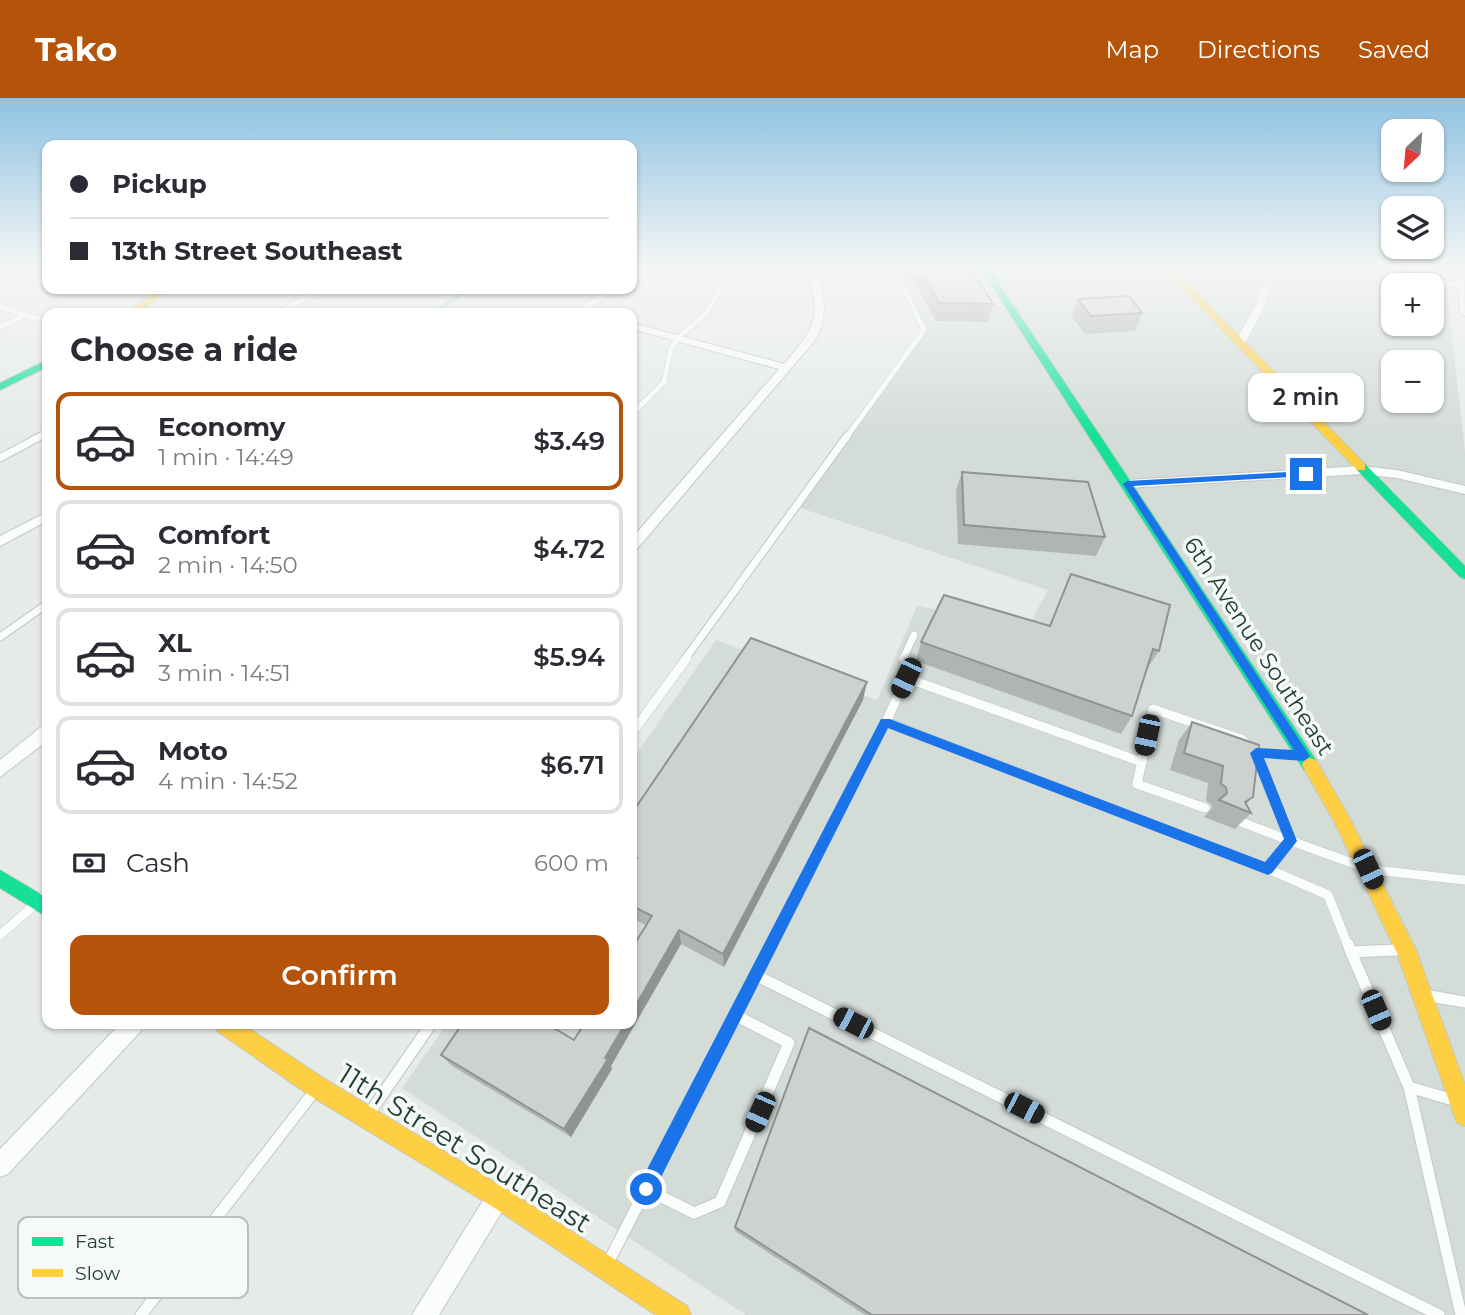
<!DOCTYPE html>
<html lang="en">
<head>
<meta charset="utf-8">
<style>
  :root { --surface:#fff; --page:#f2f2f3; --text:#2b2b33; --muted:#7c7c81; --line:#e1e1e2; --accent:#b45309 }
  body { margin:0; font-family:Montserrat,sans-serif; background:var(--page); color:var(--text); height:100vh; display:flex; flex-direction:column; font-size:26px; white-space:nowrap }
  * { box-sizing:border-box; margin:0 }
  p { font-size:23px; color:var(--muted) }
  .icon { flex:none; width:38px; height:38px; fill:none; stroke:currentColor; stroke-width:2; stroke-linecap:round; stroke-linejoin:round }
  .map { position:relative; flex:1; overflow:hidden }
  .sheet { position:absolute; left:42px; top:210px; width:595px; height:721px; display:flex; flex-direction:column; background:var(--surface); border-radius:14px; box-shadow:0 2px 5px #0004 }
  .sheet>* { flex:none }
  .banner { position:absolute; left:42px; top:42px; width:595px; height:154px; border-radius:14px; box-shadow:0 2px 5px #0004; display:grid; align-content:center; height:154px; padding:0 28px; background:var(--surface) }
  .needle { width:46px; rotate:206deg }
  .tools { position:absolute; left:1381px; top:21px; display:grid; gap:14px }
  .tools a { display:grid; place-items:center; width:63px; height:63px; border-radius:14px; background:var(--surface); box-shadow:0 2px 5px #0004; font-size:35px }
  .end { position:absolute; width:32px; height:32px; margin:-16px; border:9px solid #1a73e8; background:#fff; box-shadow:0 0 0 4px #fff }
  .from { border-radius:50% }
  .bubble { position:absolute; height:49px; border-radius:14px; background:var(--surface); box-shadow:0 2px 5px #0004; font-size:23px; font-weight:600; line-height:49px; text-align:center }
  .car { position:absolute; width:21px; height:42px; margin:-21px -10px; border-radius:9px; box-shadow:0 0 5px 2px #0007; background:linear-gradient(#222 24%,#8ab4d8 0 40%,#222 0 76%,#8ab4d8 0 86%,#222 0) }
  .banner b { display:flex; align-items:center; gap:24px; height:66px; font-size:26px }
  .banner b+b { border-top:2px solid var(--line) }
  .banner i { width:18px; height:18px; background:var(--text) }
  ul { padding:0; list-style:none }
  li { display:flex; align-items:center; gap:21px; height:98px; margin:0 14px 10px; padding:0 14px; border:4px solid var(--line); border-radius:14px }
  li div { flex:1 }
  li b { display:block; font-size:26px }
  li em { font-style:normal; font-weight:600 }
  li.selected { border-color:var(--accent) }
  li>.icon { width:63px; height:63px; stroke-width:1.5 }
  h2 { padding:0 28px; font-size:32px; line-height:84px }
  .pay { display:flex; align-items:center; gap:18px; height:77px; padding:0 28px; font-size:26px }
  .pay p { margin-inline-start:auto }
  .cta { display:flex; gap:14px; margin-top:auto; padding:14px 28px }
  .cta a { flex:1; height:80px; border-radius:14px; background:var(--accent); color:#fff; font-size:28px; font-weight:600; line-height:80px; text-align:center }
  header { display:flex; align-items:center; gap:42px; box-sizing:border-box; height:98px; padding:0 35px; background:var(--accent); color:#fff }
  header strong { font-size:33px }
  nav { display:flex; gap:38px; margin-inline-start:auto; font-size:24px }
  .map>svg:first-child { display:block }
  .built { fill:#d4dcd8; fill-rule:evenodd }
  .lines { fill:none; stroke-linecap:round; stroke-linejoin:round }
  .stream { stroke:#a8d6d8; stroke-width:3.5 }
  .lane-far3-casing { stroke:#c3c8c5; stroke-width:6 }
  .lane-far2-casing { stroke:#c3c8c5; stroke-width:9 }
  .lane-far1-casing { stroke:#c3c8c5; stroke-width:10 }
  .lane-casing { stroke:#c3c8c5; stroke-width:13 }
  .street-casing { stroke:#c3c8c5; stroke-width:2 }
  .fast-casing { stroke:#c1c9c5; stroke-width:2 }
  .slow-casing { stroke:#c1c9c5; stroke-width:2 }
  .lane-far3 { stroke:#fbfcfc; stroke-width:5 }
  .lane-far2 { stroke:#fbfcfc; stroke-width:7 }
  .lane-far1 { stroke:#fbfcfc; stroke-width:9 }
  .lane { stroke:#fbfcfc; stroke-width:11 }
  .street { fill:#fbfcfc; fill-rule:evenodd }
  .fast { fill:#16e098; fill-rule:evenodd }
  .slow { fill:#ffcf43; fill-rule:evenodd }
  .wall { fill:#b0b5b3 }
  .shaded-wall { fill:#909392 }
  .building { fill:#cdd2d0; stroke:#909392; stroke-width:2 }
  .route { fill:#1a73e8 }
  .labels { text-anchor:middle; stroke-width:7; stroke-linejoin:round; paint-order:stroke }
  .street-label { font-size:23px; fill:#233f35; stroke:#f5faf7 }
  .near-street-label { font-size:28px; fill:#233f35; stroke:#f5faf7 }
  .key { fill:#f5faf7; stroke:#b6c2bd; stroke-width:2 }
  .key-label { font-size:19px; fill:#233f35 }
</style>
</head>
<body>
<header>
<strong>Tako</strong>
<nav><a>Map</a><a>Directions</a><a>Saved</a></nav>
</header>
<div class="map">
<svg width="1465" height="1217" viewBox="0 0 1465 1217">
  <rect width="100%" height="100%" fill="#e6ebe8"/>
  <path class="built" d="M896,168H1338L1426,187H1393V226H1432V188L1447,192L1465,354V1217H746L402,990L447,926H632V662L716,542L877,602L917,508L1028,529L1048,492L794,408L924,231ZM1393,264H1432V303H1393Z"/>
  <g class="lines">
    <path class="stream" d="M432,215L470,191"/>
    <defs>
      <g id="lane-far3">
        <path d="M0,208L26,217L0,229"/>
        <path d="M26,217L47,223"/>
        <path d="M632,316L664,284L671,250L678,240L707,214L722,188L728,168"/>
        <path d="M38,340L47,335"/>
        <path d="M846,340L924,232L893,168"/>
      </g>
      <g id="lane-far2">
        <path d="M0,360L41,338"/>
        <path d="M0,539L47,506"/>
        <path d="M685,561L847,338"/>
        <path d="M903,561L914,537"/>
      </g>
      <g id="lane-far1">
        <path d="M904,560L906,580"/>
        <path d="M886,624L906,580L1142,664"/>
        <path d="M632,635L687,560"/>
        <path d="M1298,657L1256,655L1291,743L1355,766"/>
        <path d="M1205,710L1137,686L1153,611L1241,641L1249,648"/>
        <path d="M1268,771L1328,797L1348,848"/>
        <path d="M1374,772L1465,782"/>
        <path d="M0,837L47,796"/>
        <path d="M771,848L886,624L1268,771L1291,743L1236,722"/>
      </g>
      <g id="lane">
        <path d="M1348,846L1351,854"/>
        <path d="M1397,852L1351,854L1409,989"/>
        <path d="M755,877L1439,1217"/>
        <path d="M1430,898L1465,904"/>
        <path d="M1450,1001L1409,989L1461,1217"/>
        <path d="M371,1013L431,926"/>
        <path d="M646,1091L694,1115L720,1104L789,945L735,917"/>
        <path d="M610,1161L772,846"/>
        <path d="M141,1217L313,995"/>
      </g>
      <g id="street">
        <path d="M634,168H643L632,177Z"/>
        <path d="M806,168H814C824,194 829,215 816,241L637,451L632,452V440L779,271L632,231V225L784,266C817,228 822,217 806,168Z"/>
        <path d="M1268,168H1276L1265,208L1245,245L1236,247L1235,245L1255,208Z"/>
        <path d="M1351,168H1370L1457,184L1456,168H1464L1465,218L1460,215L1458,189Z"/>
        <path d="M316,191H328L285,215H273Z"/>
        <path d="M605,191H615L586,215H575Z"/>
        <path d="M1362,368L1397,372L1465,388V396L1397,380L1362,376L1127,390L1121,386L1127,382Z"/>
        <path d="M47,414V423L0,448V438Z"/>
        <path d="M47,628V643L0,679V662L41,629Z"/>
        <path d="M120,926H144L141,933L8,1076L0,1079V1051Z"/>
        <path d="M498,1087L506,1091L510,1099L506,1107L439,1217H412L490,1091Z"/>
      </g>
      <g id="fast">
        <path d="M979,168H987L1316,662L1318,667L1316,672L1310,674L1304,672Z"/>
        <path d="M1449,168H1465V173L1450,170Z"/>
        <path d="M47,262V269L0,292V285Z"/>
        <path d="M1361,365L1365,366L1465,468V481L1460,479L1357,372V366Z"/>
        <path d="M0,772L47,800V819L0,790Z"/>
      </g>
      <g id="slow">
        <path d="M1161,168H1170L1365,366V372H1357Z"/>
        <path d="M160,191H171L137,215H126Z"/>
        <path d="M1310,660L1316,662L1348,717L1416,852L1465,987V1028L1457,1025L1454,1017L1397,855L1336,727L1302,667L1304,662Z"/>
        <path d="M214,926H242L325,981L506,1091L687,1208L691,1217H656L490,1107L309,997L217,933Z"/>
      </g>
    </defs>
    <use href="#lane-far3" class="lane-far3-casing"/>
    <use href="#lane-far2" class="lane-far2-casing"/>
    <use href="#lane-far1" class="lane-far1-casing"/>
    <use href="#lane" class="lane-casing"/>
    <use href="#street" class="street-casing"/>
    <use href="#fast" class="fast-casing"/>
    <use href="#slow" class="slow-casing"/>
    <use href="#lane-far3" class="lane-far3"/>
    <use href="#lane-far2" class="lane-far2"/>
    <use href="#lane-far1" class="lane-far1"/>
    <use href="#lane" class="lane"/>
    <use href="#street" class="street"/>
    <use href="#fast" class="fast"/>
    <use href="#slow" class="slow"/>
  </g>
  <g class="wall">
    <path d="M900,168H969L993,206L988,224L936,223L914,183H908Z"/>
    <path d="M1078,201L1142,215L1135,233L1085,236L1072,219Z"/>
    <path d="M962,374L1105,439L1096,458L958,446L956,393Z"/>
    <path d="M1071,476L1159,553L1147,571L1132,618L1121,636L916,563L921,544L1050,528Z"/>
    <path d="M863,602L724,869L681,846L611,968L612,971L571,1039L452,968L441,957L574,942L646,827L632,821V715Z"/>
    <path d="M1192,624L1253,699L1246,706L1251,715L1235,731L1204,719L1212,710L1211,706L1206,703L1208,685L1170,672L1179,642Z"/>
    <path d="M735,1129L1368,1217H865L735,1133Z"/>
  </g>
  <g class="shaded-wall">
    <path d="M867,584L863,602L724,869L723,856Z"/>
    <path d="M679,832L681,846L611,968L612,971L571,1039L564,1031L625,926H632V914Z"/>
  </g>
  <g class="building">
    <path d="M919,168H969L993,206L939,205Z"/>
    <path d="M1129,198L1142,215L1091,218L1078,201Z"/>
    <path d="M962,374L1088,384L1105,439L964,427Z"/>
    <path d="M1071,476L1170,507L1159,553L1153,551L1132,618L921,544L944,497L1050,528Z"/>
    <path d="M751,540L867,584L723,856L679,832L632,914V850L652,818L632,808V769L637,760L632,758V715Z"/>
    <path d="M1192,624L1259,647L1253,699L1245,704L1251,715L1219,702L1227,695L1226,689L1221,686L1223,668L1184,655Z"/>
    <path d="M462,926H547L574,942L584,926H625L605,960L608,961L564,1031L441,957Z"/>
    <path d="M809,930L1368,1217H872L735,1129Z"/>
  </g>
  <linearGradient id="sky" x2="0" y2="1"><stop stop-color="#8ec2e2"/><stop offset="0.5" stop-color="#f4f6f5"/><stop offset="1" stop-color="#f4f6f5" stop-opacity="0"/></linearGradient>
  <rect width="1465" height="338" fill="url(#sky)"/>
  <path class="route" d="M1306,373L1311,376L1309,378L1133,388L1310,658L1304,663L1264,660L1297,743L1272,775L1268,777L888,630L652,1097L646,1099L640,1097L637,1091L640,1085L881,621H890L1265,764L1284,741L1250,655L1256,650L1294,652L1123,386L1127,383Z"/>
  <g class="labels">
    <g class="street-label">
      <text transform="translate(1259 548) rotate(57)" y="8">6th Avenue Southeast</text>
    </g>
    <g class="near-street-label">
      <text transform="translate(465 1050) rotate(32)" y="10">11th Street Southeast</text>
    </g>
  </g>
  <rect x="18" y="1119" width="230" height="81" rx="10" class="key"/>
  <rect x="32" y="1139" width="31" height="9" fill="#16e098"/>
  <rect x="32" y="1171" width="31" height="8" fill="#ffcf43"/>
  <g class="key-label">
    <text x="75" y="1150">Fast</text>
    <text x="75" y="1182">Slow</text>
  </g>
</svg>
<div class="tools">
<a><svg class="needle" viewBox="-14 -14 28 28"><path d="M0-13l5 13h-10z" fill="#e53935"/><path d="M0 13l5-13h-10z" fill="#7c7c81"/></svg></a>
<a><svg class="icon" aria-label="layers" viewBox="0 0 24 24"><path d="M12 4l9 5-9 5-9-5zM3 14l9 5 9-5"/></svg></a>
<a>+</a>
<a>−</a>
</div>
<i class="end from" style="left:646px;top:1091px"></i>
<i class="end" style="left:1306px;top:376px"></i>
<div class="bubble" style="left:1248px;top:275px;width:116px">2 min</div>
<i class="car" style="left:906px;top:580px;rotate:205deg"></i>
<i class="car" style="left:1147px;top:637px;rotate:192deg"></i>
<i class="car" style="left:1368px;top:771px;rotate:155deg"></i>
<i class="car" style="left:1376px;top:912px;rotate:157deg"></i>
<i class="car" style="left:853px;top:925px;rotate:297deg"></i>
<i class="car" style="left:1024px;top:1010px;rotate:117deg"></i>
<i class="car" style="left:760px;top:1014px;rotate:204deg"></i>
<div class="banner">
<b><i class="from"></i>Pickup</b>
<b><i></i>13th Street Southeast</b>
</div>
<section class="sheet">
<h2>Choose a ride</h2>
<ul>
<li class="selected"><svg class="icon" aria-label="car" viewBox="0 0 24 24"><path d="M5 17H2v-5l4-1 3-4h7l3 4 3 1v5h-3M9 17h6M6 11h13"/><circle cx="7" cy="17" r="2"/><circle cx="17" cy="17" r="2"/></svg><div><b>Economy</b><p>1 min · 14:49</p></div><em>$3.49</em></li>
<li><svg class="icon" aria-label="car" viewBox="0 0 24 24"><path d="M5 17H2v-5l4-1 3-4h7l3 4 3 1v5h-3M9 17h6M6 11h13"/><circle cx="7" cy="17" r="2"/><circle cx="17" cy="17" r="2"/></svg><div><b>Comfort</b><p>2 min · 14:50</p></div><em>$4.72</em></li>
<li><svg class="icon" aria-label="car" viewBox="0 0 24 24"><path d="M5 17H2v-5l4-1 3-4h7l3 4 3 1v5h-3M9 17h6M6 11h13"/><circle cx="7" cy="17" r="2"/><circle cx="17" cy="17" r="2"/></svg><div><b>XL</b><p>3 min · 14:51</p></div><em>$5.94</em></li>
<li><svg class="icon" aria-label="car" viewBox="0 0 24 24"><path d="M5 17H2v-5l4-1 3-4h7l3 4 3 1v5h-3M9 17h6M6 11h13"/><circle cx="7" cy="17" r="2"/><circle cx="17" cy="17" r="2"/></svg><div><b>Moto</b><p>4 min · 14:52</p></div><em>$6.71</em></li>
</ul>
<div class="pay"><svg class="icon" aria-label="cash" viewBox="0 0 24 24"><path d="M3 7h18v10H3z"/><circle cx="12" cy="12" r="2"/></svg>Cash<p>600 m</p></div>
<div class="cta"><a>Confirm</a></div>
</section>
</div>
</body>
</html>
